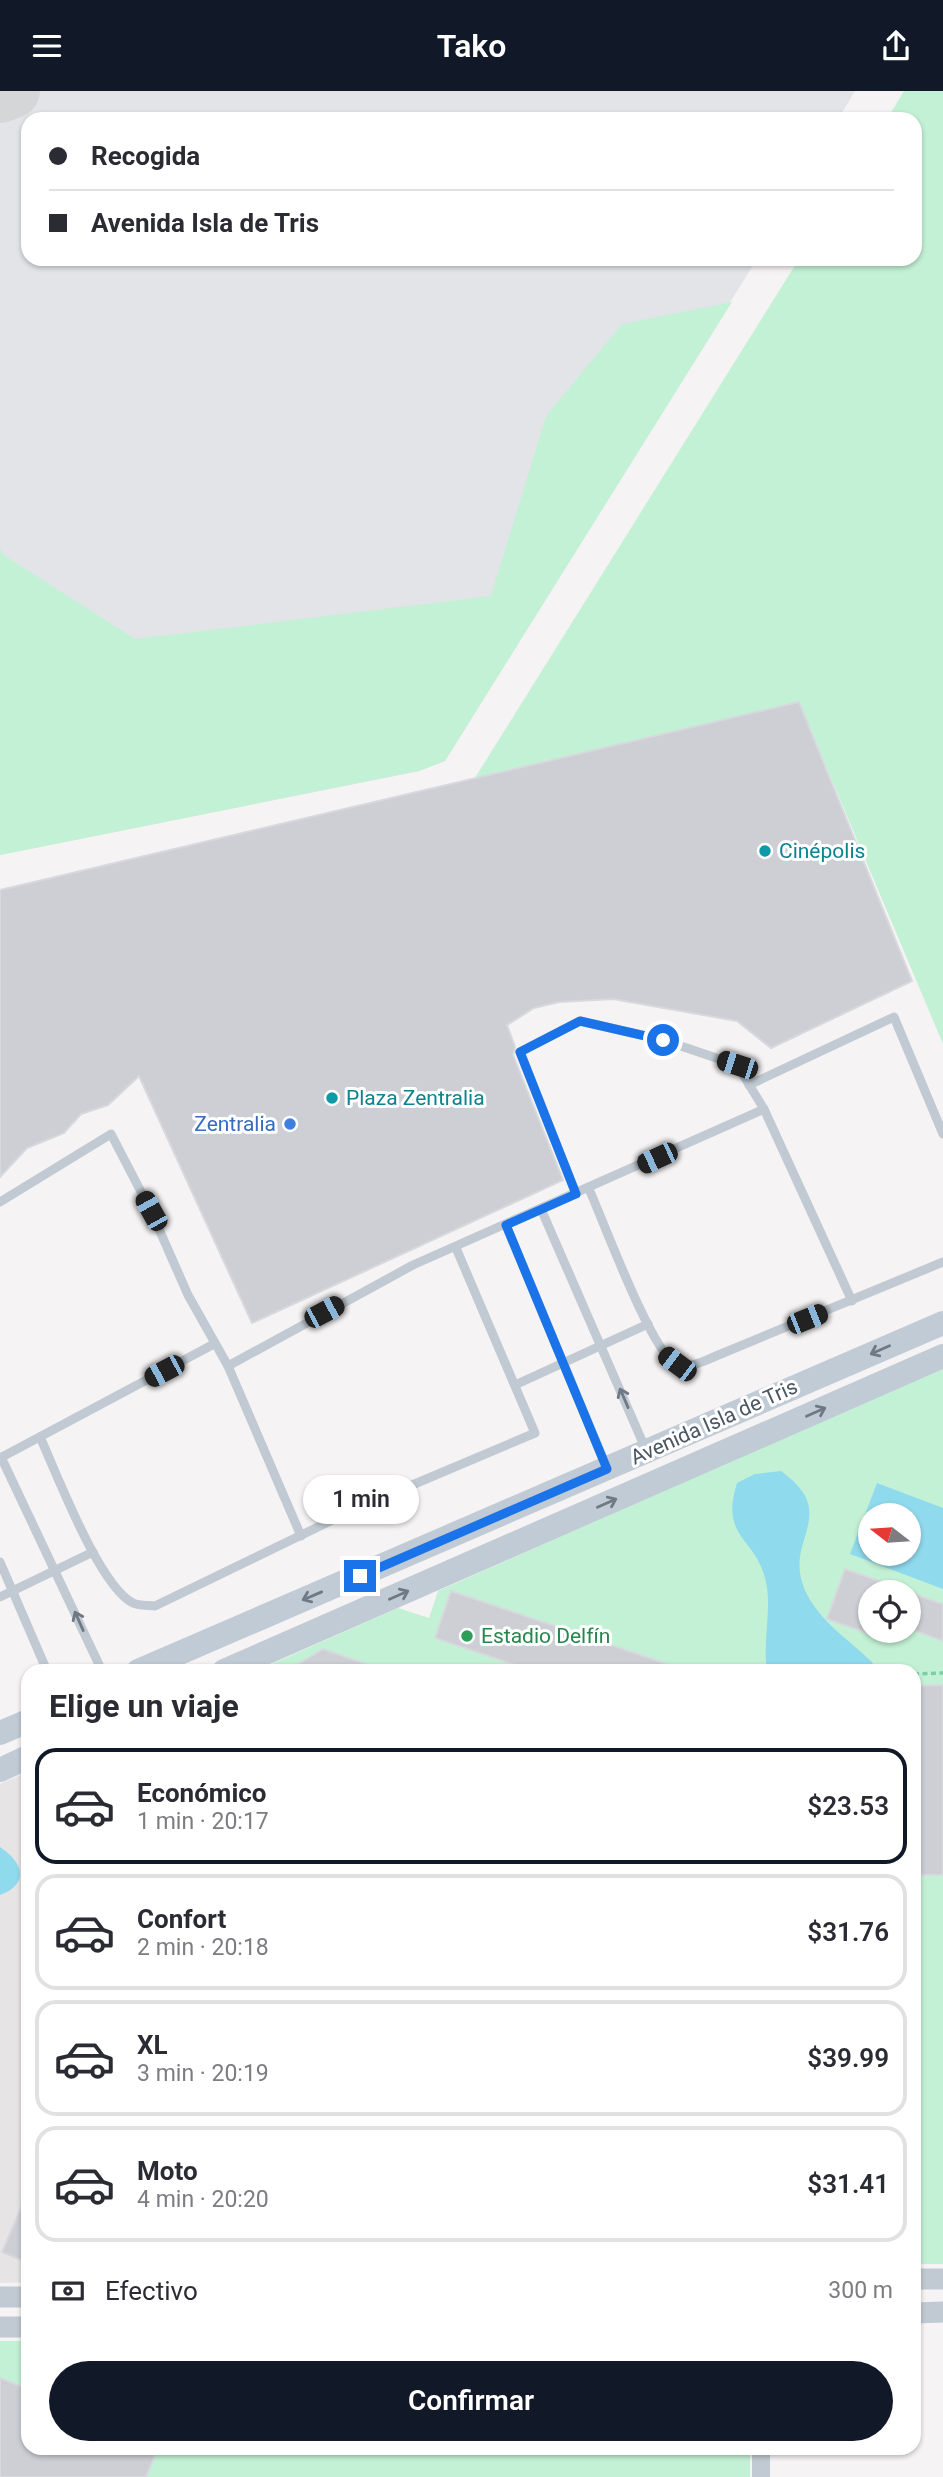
<!DOCTYPE html>
<html lang="es">
<head>
<meta charset="utf-8">
<style>
  :root { --surface:#fff; --page:#f2f2f3; --text:#2b2b33; --muted:#7c7c81; --line:#e1e1e2; --accent:#111827 }
  body { margin:0; font-family:Roboto,sans-serif; background:var(--page); color:var(--text); height:100vh; display:flex; flex-direction:column; font-size:26px; white-space:nowrap }
  * { box-sizing:border-box; margin:0 }
  p { font-size:23px; color:var(--muted) }
  .icon { flex:none; width:38px; height:38px; fill:none; stroke:currentColor; stroke-width:2; stroke-linecap:round; stroke-linejoin:round }
  .map { position:relative; flex:1; overflow:hidden }
  .details { position:absolute; left:21px; top:1573px; width:900px; height:791px; display:flex; flex-direction:column; background:var(--surface); border-radius:21px; box-shadow:0 2px 5px #0004 }
  .details>* { flex:none }
  .banner { position:absolute; left:21px; top:21px; width:901px; height:154px; border-radius:21px; box-shadow:0 2px 5px #0004; display:grid; align-content:center; height:154px; padding:0 28px; background:var(--surface) }
  .needle { width:46px; rotate:287deg }
  .controls { position:absolute; left:858px; top:1412px; display:grid; gap:14px }
  .controls a { display:grid; place-items:center; width:63px; height:63px; border-radius:50%; background:var(--surface); box-shadow:0 2px 5px #0004; font-size:35px }
  .end { position:absolute; width:32px; height:32px; margin:-16px; border:9px solid #1a73e8; background:#fff; box-shadow:0 0 0 4px #fff }
  .from { border-radius:50% }
  .bubble { position:absolute; height:49px; border-radius:24px; background:var(--surface); box-shadow:0 2px 5px #0004; font-size:23px; font-weight:600; line-height:49px; text-align:center }
  .car { position:absolute; width:21px; height:42px; margin:-21px -10px; border-radius:9px; box-shadow:0 0 5px 2px #0007; background:linear-gradient(#222 24%,#8ab4d8 0 40%,#222 0 76%,#8ab4d8 0 86%,#222 0) }
  .banner b { display:flex; align-items:center; gap:24px; height:66px; font-size:26px }
  .banner b+b { border-top:2px solid var(--line) }
  .banner i { width:18px; height:18px; background:var(--text) }
  ul { padding:0; list-style:none }
  li { display:flex; align-items:center; gap:21px; height:116px; margin:0 14px 10px; padding:0 14px; border:4px solid var(--line); border-radius:21px }
  li div { flex:1 }
  li b { display:block; font-size:26px }
  li em { font-style:normal; font-weight:600 }
  li.on { border-color:var(--accent) }
  li>.icon { width:63px; height:63px; stroke-width:1.5 }
  h2 { padding:0 28px; font-size:32px; line-height:84px }
  .pay { display:flex; align-items:center; gap:18px; height:77px; padding:0 28px; font-size:26px }
  .pay p { margin-inline-start:auto }
  .button { display:flex; gap:14px; margin-top:auto; padding:14px 28px }
  .button a { flex:1; height:80px; border-radius:42px; background:var(--accent); color:#fff; font-size:28px; font-weight:600; line-height:80px; text-align:center }
  header { display:flex; justify-content:space-between; align-items:center; height:91px; padding:0 28px; background:var(--accent); color:#fff; font-size:32px; font-weight:600 }
  .map>svg:first-child { display:block }
  .education { fill:#e6e4e5 }
  .airport { fill:#e2e4e7 }
  .green { fill:#c3f1d5; fill-rule:evenodd }
  .water { fill:#90daee; fill-rule:evenodd }
  .lines { fill:none; stroke-linecap:round; stroke-linejoin:round }
  .taxiway { stroke:#d5d6d8; stroke-width:54 }
  .building { fill:#cdcfd5; stroke:#d7d9de; stroke-width:2 }
  .path { stroke:#7ad0a6; stroke-width:3.5; stroke-dasharray:5 3.5; stroke-linecap:butt }
  .service { stroke:#c1cad2; stroke-width:9 }
  .minor { stroke:#c1cad2; stroke-width:18 }
  .tertiary { stroke:#c1cad2; stroke-width:21 }
  .secondary { stroke:#c1cbd6; stroke-width:24 }
  .oneway { stroke:#6e7984 }
  .oneway2 { stroke:#6e7983 }
  .route { stroke:#1a73e8; stroke-width:9 }
  .culture-dot { fill:#0f9aa8; stroke:#fff; stroke-width:2.5 }
  .shop-dot { fill:#3f7fe0; stroke:#fff; stroke-width:2.5 }
  .leisure-dot { fill:#2e9e5b; stroke:#fff; stroke-width:2.5 }
  .labels { text-anchor:middle; stroke-width:6; stroke-linejoin:round; paint-order:stroke }
  .culture-label { font-size:21px; fill:#0d838f; stroke:#fff; text-anchor:start }
  .shop-label { font-size:21px; fill:#366cbe; stroke:#fff; text-anchor:end }
  .street-label { font-size:21px; fill:#4a5661; stroke:#fff }
  .leisure-label { font-size:21px; fill:#27864d; stroke:#fff; text-anchor:start }
</style>
</head>
<body>
<header><svg class="icon" aria-label="menu" viewBox="0 0 24 24"><path d="M4 6h16M4 12h16M4 18h16"/></svg>Tako<svg class="icon" aria-label="share" viewBox="0 0 24 24"><path d="M12 15V3M7 8l5-5 5 5M5 13v7h14v-7"/></svg></header>
<div class="map">
<svg width="943" height="2386" viewBox="0 0 943 2386">
  <rect width="100%" height="100%" fill="#f5f3f3"/>
  <path class="education" d="M28,1681V2191L0,2192V1693Z"/>
  <path class="airport" d="M0,0H855L838,28H28V168H757L445,670L419,680L0,764Z"/>
  <g class="green">
    <path d="M904,0H943V953L799,611L473,690L799,168H915V28H887Z"/>
    <path d="M732,211L445,670L419,680L0,764V456L2,463L135,548L491,505L546,325L622,233Z"/>
    <path d="M943,1276V2173H914V1580H256L398,1517L429,1527L438,1500ZM870,1424H908V1463H870ZM870,1502H908V1540H870Z"/>
    <path d="M0,2250H28V2357H750V2386H0Z"/>
  </g>
  <g class="water">
    <path d="M781,1380C839,1422 788,1446 802,1491C812,1525 848,1548 872,1571L876,1580H767C762,1550 773,1515 765,1487C754,1445 720,1447 737,1392L755,1383Z"/>
    <path d="M877,1392L943,1417V1498L850,1463ZM870,1424H908V1463H870Z"/>
    <path d="M0,1756C23,1771 30,1793 0,1804Z"/>
  </g>
  <g class="lines">
    <path class="taxiway" d="M0,5L13,0"/>
  </g>
  <g class="building">
    <path d="M799,611L912,890L771,957L737,930L613,908L559,911L534,917L507,934L515,956L513,964L563,1089L252,1232L139,985L108,1014L81,1023L64,1042L27,1057L0,1086V799Z"/>
    <path d="M845,1478L905,1499L870,1502V1543L827,1528Z"/>
    <path d="M451,1500L679,1577V1580H533L435,1547Z"/>
    <path d="M908,1501L943,1513V1550L908,1537Z"/>
    <path d="M323,1558L380,1578V1580H287Z"/>
    <path d="M943,1594V1784H917V1595Z"/>
    <path d="M28,2101V2172L2,2161Z"/>
    <path d="M0,2287L28,2298V2357H158L146,2386H0Z"/>
  </g>
  <g class="lines">
    <path class="path" d="M914,1583L943,1582"/>
    <g class="service">
      <path d="M749,994L894,926L943,1043"/>
      <path d="M589,1098C603,1129 651,1260 675,1272C689,1279 704,1270 716,1265L943,1171"/>
      <path d="M576,1103L520,961L580,930L663,949L737,974L764,1018L852,1210"/>
      <path d="M0,1111L111,1043L151,1120L188,1204L228,1275L301,1445"/>
      <path d="M541,1118L646,1359"/>
      <path d="M506,1134L606,1375"/>
      <path d="M228,1275L413,1174L764,1018"/>
      <path d="M515,1294L648,1233"/>
      <path d="M40,1346C57,1383 99,1495 133,1512C139,1515 149,1514 155,1515L353,1419L535,1342L456,1157"/>
      <path d="M1,1366L102,1580"/>
      <path d="M0,1367L214,1253"/>
      <path d="M0,1471L47,1580"/>
      <path d="M0,1506L93,1461"/>
    </g>
    <path class="minor" d="M761,2357V2386"/>
    <g class="tertiary">
      <path d="M914,2188H943"/>
      <path d="M0,2206H28"/>
      <path d="M914,2222L943,2221"/>
      <path d="M0,2236H28"/>
    </g>
    <g class="secondary">
      <path d="M138,1580L943,1232"/>
      <path d="M224,1580L943,1265"/>
      <path d="M0,1642L28,1630"/>
      <path d="M0,1679L28,1666"/>
    </g>
  </g>
  <defs><path id="oneway-shaft" d="M-6 0H5M1.5-3L5.5 0L1.5 3" fill="none" stroke-width="1.6" stroke-linecap="round" stroke-linejoin="round" transform="scale(1.75)"/></defs>
  <g class="oneway">
    <use href="#oneway-shaft" transform="translate(880 1259) rotate(156)"/>
    <use href="#oneway-shaft" transform="translate(816 1321) rotate(-24)"/>
    <use href="#oneway-shaft" transform="translate(607 1412) rotate(-24)"/>
    <use href="#oneway-shaft" transform="translate(399 1504) rotate(-24)"/>
    <use href="#oneway-shaft" transform="translate(312 1505) rotate(157)"/>
  </g>
  <g class="oneway2">
    <use href="#oneway-shaft" transform="translate(624 1307) rotate(-113)"/>
    <use href="#oneway-shaft" transform="translate(79 1530) rotate(-114)"/>
  </g>
  <g class="lines">
    <path class="route" d="M360,1485L607,1378L506,1134L576,1103L520,961L580,930L663,949"/>
  </g>
  <g class="culture-dot">
    <circle cx="765" cy="760" r="7"/>
    <circle cx="332" cy="1007" r="7"/>
  </g>
  <circle class="shop-dot" cx="290" cy="1033" r="7"/>
  <circle class="leisure-dot" cx="467" cy="1545" r="7"/>
  <g class="labels">
    <g class="culture-label">
      <text x="779" y="767">Cinépolis</text>
      <text x="346" y="1014">Plaza Zentralia</text>
    </g>
    <g class="shop-label">
      <text x="276" y="1040">Zentralia</text>
    </g>
    <g class="street-label">
      <text transform="translate(714 1331) rotate(-24)" y="7">Avenida Isla de Tris</text>
    </g>
    <g class="leisure-label">
      <text x="481" y="1552">Estadio Delfín</text>
    </g>
  </g>
</svg>
<div class="controls">
<a><svg class="needle" viewBox="-14 -14 28 28"><path d="M0-13l5 13h-10z" fill="#e53935"/><path d="M0 13l5-13h-10z" fill="#7c7c81"/></svg></a>
<a><svg class="icon" aria-label="locate" viewBox="0 0 24 24"><circle cx="12" cy="12" r="6"/><path d="M12 2v4M12 18v4M2 12h4M18 12h4"/></svg></a>
</div>
<i class="end from" style="left:663px;top:949px"></i>
<i class="end" style="left:360px;top:1485px"></i>
<div class="bubble" style="left:303px;top:1384px;width:116px">1 min</div>
<i class="car" style="left:737px;top:974px;rotate:288deg"></i>
<i class="car" style="left:657px;top:1067px;rotate:245deg"></i>
<i class="car" style="left:151px;top:1120px;rotate:331deg"></i>
<i class="car" style="left:324px;top:1221px;rotate:62deg"></i>
<i class="car" style="left:807px;top:1228px;rotate:68deg"></i>
<i class="car" style="left:677px;top:1273px;rotate:307deg"></i>
<i class="car" style="left:164px;top:1280px;rotate:242deg"></i>
<div class="banner">
<b><i class="from"></i>Recogida</b>
<b><i></i>Avenida Isla de Tris</b>
</div>
<section class="details">
<h2>Elige un viaje</h2>
<ul>
<li class="on"><svg class="icon" aria-label="car" viewBox="0 0 24 24"><path d="M5 17H2v-5l4-1 3-4h7l3 4 3 1v5h-3M9 17h6M6 11h13"/><circle cx="7" cy="17" r="2"/><circle cx="17" cy="17" r="2"/></svg><div><b>Económico</b><p>1 min · 20:17</p></div><em>$23.53</em></li>
<li><svg class="icon" aria-label="car" viewBox="0 0 24 24"><path d="M5 17H2v-5l4-1 3-4h7l3 4 3 1v5h-3M9 17h6M6 11h13"/><circle cx="7" cy="17" r="2"/><circle cx="17" cy="17" r="2"/></svg><div><b>Confort</b><p>2 min · 20:18</p></div><em>$31.76</em></li>
<li><svg class="icon" aria-label="car" viewBox="0 0 24 24"><path d="M5 17H2v-5l4-1 3-4h7l3 4 3 1v5h-3M9 17h6M6 11h13"/><circle cx="7" cy="17" r="2"/><circle cx="17" cy="17" r="2"/></svg><div><b>XL</b><p>3 min · 20:19</p></div><em>$39.99</em></li>
<li><svg class="icon" aria-label="car" viewBox="0 0 24 24"><path d="M5 17H2v-5l4-1 3-4h7l3 4 3 1v5h-3M9 17h6M6 11h13"/><circle cx="7" cy="17" r="2"/><circle cx="17" cy="17" r="2"/></svg><div><b>Moto</b><p>4 min · 20:20</p></div><em>$31.41</em></li>
</ul>
<div class="pay"><svg class="icon" aria-label="cash" viewBox="0 0 24 24"><path d="M3 7h18v10H3z"/><circle cx="12" cy="12" r="2"/></svg>Efectivo<p>300 m</p></div>
<div class="button"><a>Confirmar</a></div>
</section>
</div>
</body>
</html>
